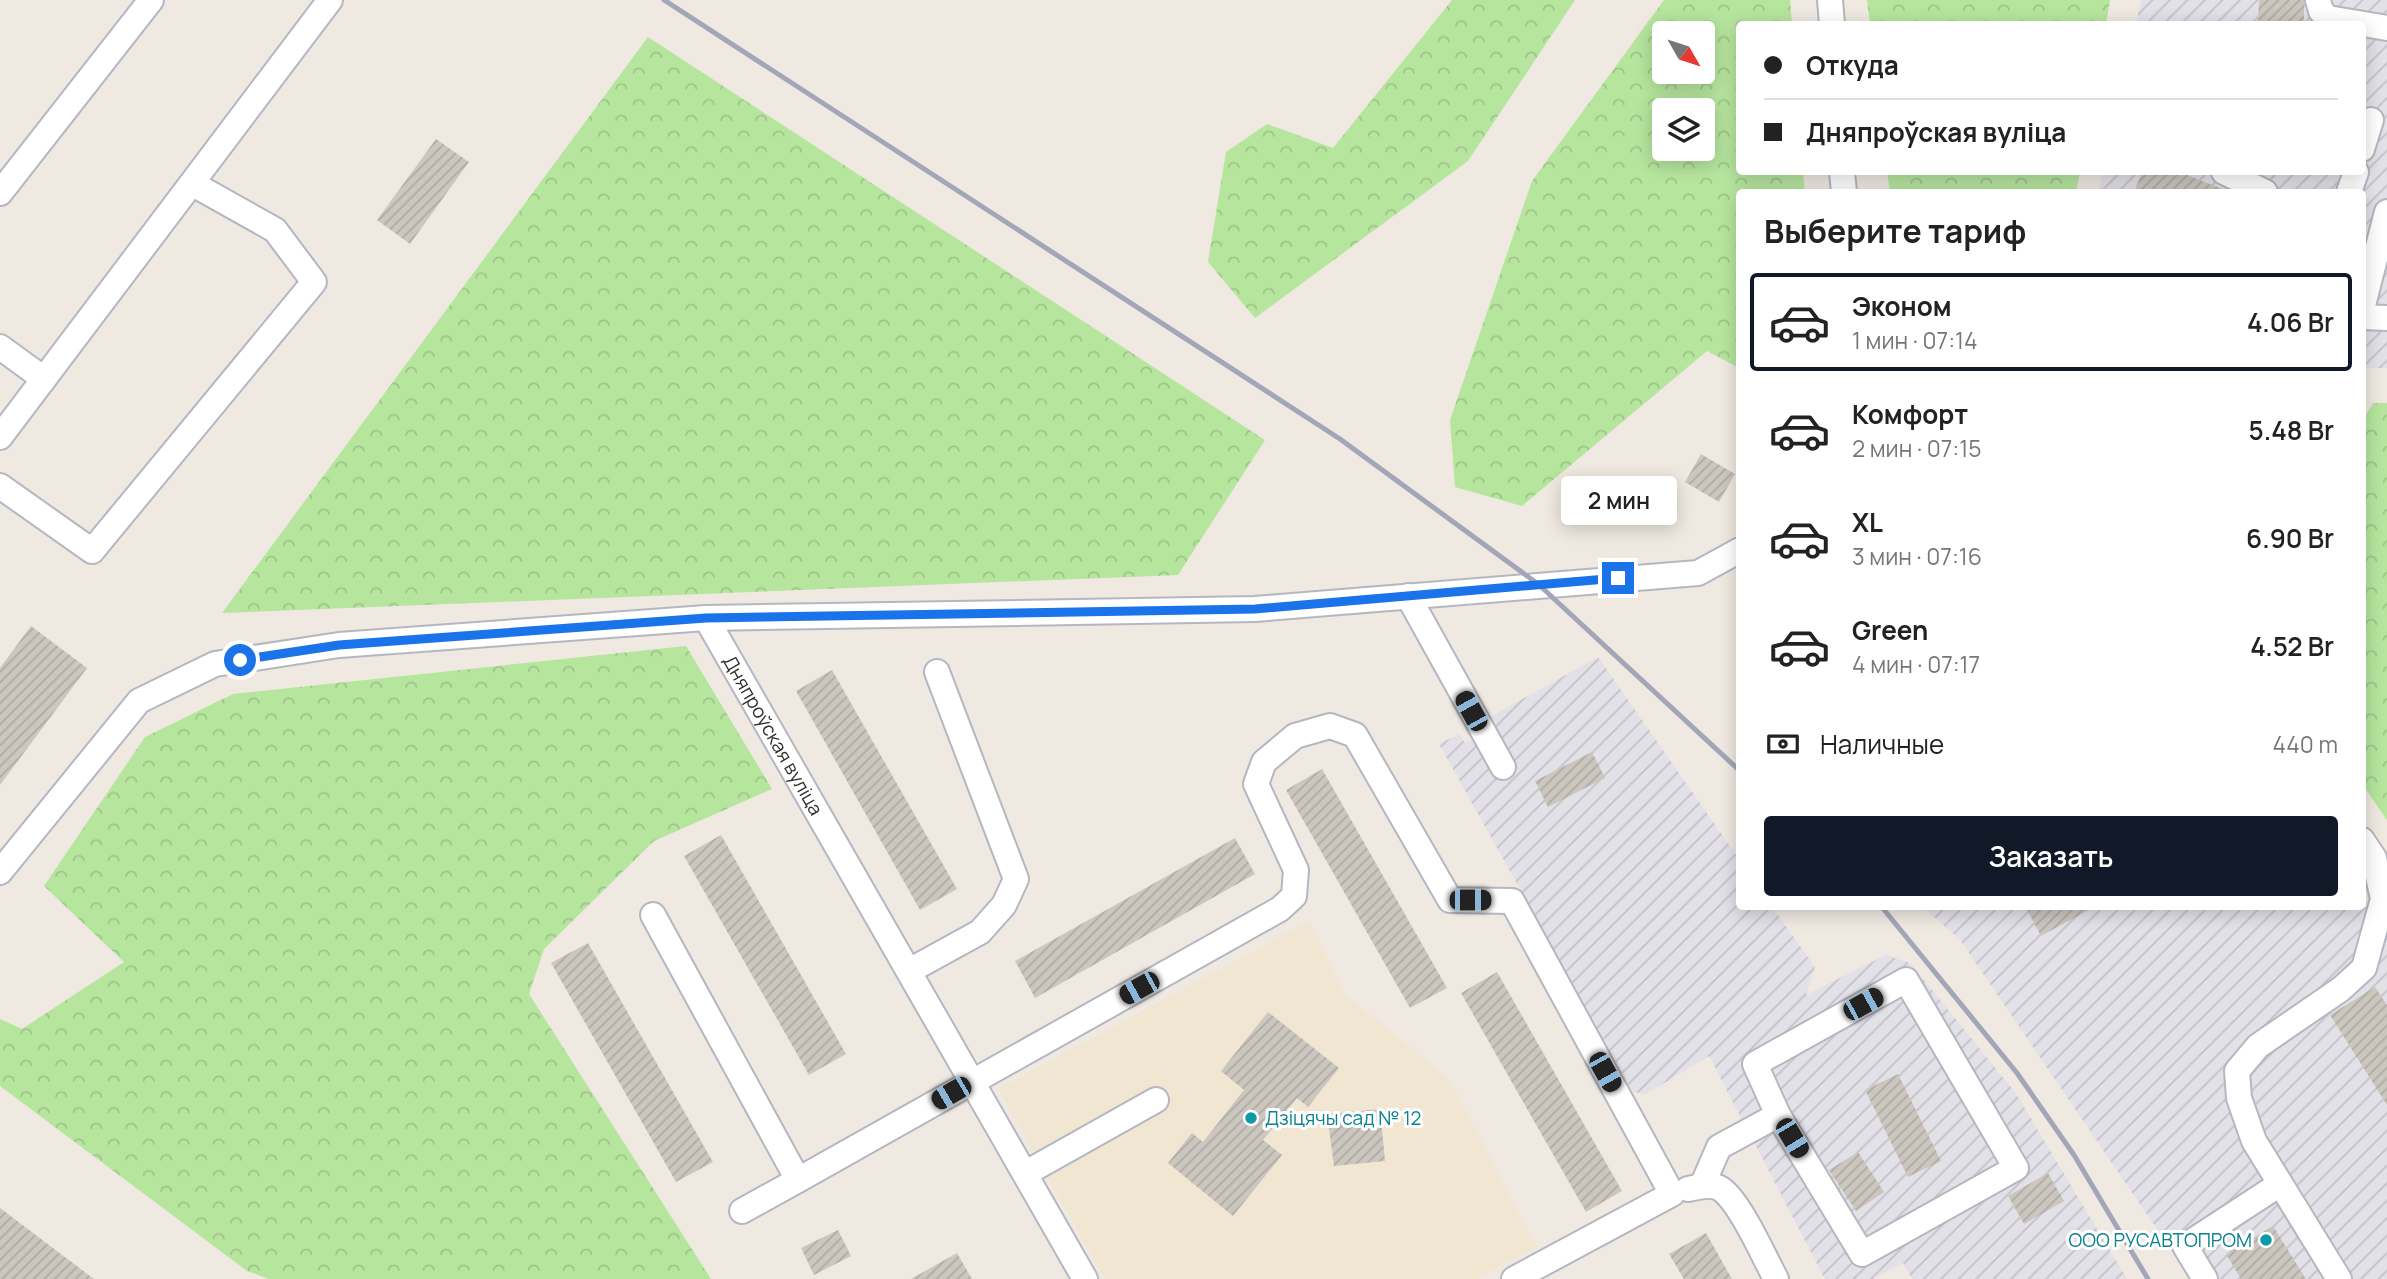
<!DOCTYPE html>
<html lang="ru">
<head>
<meta charset="utf-8">
<style>
  :root { --surface:#fff; --page:#f6f6f6; --text:#222; --muted:#767676; --line:#e0e0e0; --accent:#111827 }
  body { margin:0; font-family:Manrope,sans-serif; background:var(--page); color:var(--text); height:100vh; display:flex; flex-direction:column; font-size:26px; white-space:nowrap }
  * { box-sizing:border-box; margin:0 }
  p { font-size:23px; color:var(--muted) }
  .icon { flex:none; width:38px; height:38px; fill:none; stroke:currentColor; stroke-width:2; stroke-linecap:round; stroke-linejoin:round }
  .map { position:relative; flex:1; overflow:hidden }
  .drawer { position:absolute; left:1736px; top:189px; width:630px; height:721px; display:flex; flex-direction:column; background:var(--surface); border-radius:7px; box-shadow:0 4px 18px #0003 }
  .drawer>* { flex:none }
  .top-card { position:absolute; left:1736px; top:21px; width:630px; height:154px; border-radius:7px; box-shadow:0 4px 18px #0003; display:grid; align-content:center; height:154px; padding:0 28px; background:var(--surface) }
  .needle { width:46px; rotate:129deg }
  .buttons { position:absolute; left:1652px; top:21px; display:grid; gap:14px }
  .buttons a { display:grid; place-items:center; width:63px; height:63px; border-radius:7px; background:var(--surface); box-shadow:0 4px 18px #0003; font-size:35px }
  .end { position:absolute; width:32px; height:32px; margin:-16px; border:9px solid #1a73e8; background:#fff; box-shadow:0 0 0 4px #fff }
  .from { border-radius:50% }
  .bubble { position:absolute; height:49px; border-radius:7px; background:var(--surface); box-shadow:0 4px 18px #0003; font-size:23px; font-weight:600; line-height:49px; text-align:center }
  .car { position:absolute; width:21px; height:42px; margin:-21px -10px; border-radius:9px; box-shadow:0 0 5px 2px #0007; background:linear-gradient(#222 24%,#8ab4d8 0 40%,#222 0 76%,#8ab4d8 0 86%,#222 0) }
  .top-card b { display:flex; align-items:center; gap:24px; height:66px; font-size:26px }
  .top-card b+b { border-top:2px solid var(--line) }
  .top-card i { width:18px; height:18px; background:var(--text) }
  ul { padding:0; list-style:none }
  li { display:flex; align-items:center; gap:21px; height:98px; margin:0 14px 10px; padding:0 14px; border:4px solid transparent; border-radius:7px }
  li div { flex:1 }
  li b { display:block; font-size:26px }
  li em { font-style:normal; font-weight:600 }
  li.active { border-color:var(--accent) }
  li>.icon { width:63px; height:63px; stroke-width:1.5 }
  h2 { padding:0 28px; font-size:32px; line-height:84px }
  .pay { display:flex; align-items:center; gap:18px; height:77px; padding:0 28px; font-size:26px }
  .pay p { margin-inline-start:auto }
  .button { display:flex; gap:14px; margin-top:auto; padding:14px 28px }
  .button a { flex:1; height:80px; border-radius:7px; background:var(--accent); color:#fff; font-size:28px; font-weight:600; line-height:80px; text-align:center }
  .map>svg:first-child { display:block }
  .industrial { fill:url(#industrial-furrows) }
  .education { fill:#f0e6d1 }
  .forest { fill:url(#forest-crowns); fill-rule:evenodd }
  .building { fill:url(#building-hatch) }
  .lines { fill:none; stroke-linecap:round; stroke-linejoin:round }
  .minor-casing { stroke:#b4b7c1; stroke-width:28 }
  .minor { stroke:#fff; stroke-width:24 }
  .rail { stroke:#a3a6b8; stroke-width:5 }
  .route { stroke:#1a73e8; stroke-width:9 }
  .culture-dot { fill:#0f9aa8; stroke:#fff; stroke-width:2.5 }
  .labels { text-anchor:middle; stroke-width:6; stroke-linejoin:round; paint-order:stroke }
  .street-label { font-size:19px; fill:#2e2e2e; stroke:#fff }
  .culture-label { font-size:19px; fill:#0d838f; stroke:#fff; text-anchor:start }
</style>
</head>
<body>
<div class="map">
<svg width="2387" height="1279" viewBox="0 0 2387 1279">
  <defs>
    <pattern id="industrial-furrows" width="10" height="10" patternUnits="userSpaceOnUse" patternTransform="scale(1.75)"><rect width="10" height="10" fill="#e3e1e8"/><path d="M-1 1l2-2M0 10L10 0M9 11l2-2" fill="none" stroke="#c3c1c7"/></pattern>
    <pattern id="forest-crowns" width="20" height="18" patternUnits="userSpaceOnUse" patternTransform="scale(1.75)"><rect width="20" height="18" fill="#b6e59e"/><path d="M2 6a3 3 0 1 1 6 0M12 15a3 3 0 1 1 6 0" fill="none" stroke="#9dc588"/></pattern>
    <pattern id="building-hatch" width="6" height="6" patternUnits="userSpaceOnUse" patternTransform="scale(1.75)"><rect width="6" height="6" fill="#cbc7bf"/><path d="M-1 1l2-2M0 6l6-6M5 7l2-2" fill="none" stroke="#afaba4"/></pattern>
  </defs>
  <rect width="100%" height="100%" fill="#efe9e1"/>
  <g class="industrial">
    <path d="M2141,0H2387V368H2363L2362,192H2098L2103,172H2362V24H2136Z"/>
    <path d="M1598,657L1739,859L1740,906L1772,907L1815,967L1806,995L1886,955L1910,963L2015,1092L2127,1279H1912L1903,1263L1873,1279H1825L1709,1056L1646,1094L1633,1092L1439,744L1459,734L1465,743L1494,728L1492,716Z"/>
    <path d="M2363,868L2367,880L2365,907L2379,913L2387,911V1279H2191L1960,940L1923,907L2362,906Z"/>
  </g>
  <path class="education" d="M1310,921L1345,994L1449,1079L1537,1247L1476,1279H1105L998,1089Z"/>
  <g class="forest">
    <path d="M1452,0H1575L1468,161L1255,318L1208,262L1226,152L1267,124L1333,148Z"/>
    <path d="M1664,0H1790L1792,24H1740V172H1803L1805,192H1740L1739,368L1707,351L1522,506L1455,487L1450,420L1532,181ZM1664,33H1703V72H1664ZM1703,110V149H1664V110Z"/>
    <path d="M1867,0H2110L2106,24H1870Z"/>
    <path d="M648,37L1265,440L1178,575L222,613Z"/>
    <path d="M1887,172H2080L2076,192H1890Z"/>
    <path d="M2373,403H2387V820L2362,784V421Z"/>
    <path d="M686,646L772,789L654,841L544,949L529,994L711,1279H269L247,1271L0,1086V1019L22,1029L124,962L44,886L145,737L233,694Z"/>
  </g>
  <g class="building">
    <path d="M2259,0H2304V24H2258Z"/>
    <path d="M436,139L469,162L410,244L377,220Z"/>
    <path d="M2142,172H2179L2230,192H2134Z"/>
    <path d="M1701,454L1735,474L1719,502L1685,482Z"/>
    <path d="M31,626L87,668L0,785V668Z"/>
    <path d="M832,670L957,889L920,910L796,691Z"/>
    <path d="M1592,752L1605,778L1548,807L1535,781Z"/>
    <path d="M1322,769L1447,988L1410,1008L1286,790Z"/>
    <path d="M721,835L846,1054L809,1075L684,856Z"/>
    <path d="M1235,838L1255,874L1035,998L1015,961Z"/>
    <path d="M2025,906H2096L2041,936Z"/>
    <path d="M588,943L713,1162L676,1182L551,963Z"/>
    <path d="M1497,972L1622,1191L1586,1212L1461,993Z"/>
    <path d="M2375,987L2387,1005V1105L2330,1015Z"/>
    <path d="M1268,1012L1339,1068L1308,1107L1297,1098L1263,1140L1282,1155L1233,1216L1168,1163L1192,1133L1203,1142L1244,1090L1221,1071Z"/>
    <path d="M1898,1074L1941,1161L1908,1177L1865,1090Z"/>
    <path d="M1380,1109L1385,1161L1334,1166L1327,1114Z"/>
    <path d="M1858,1152L1884,1192L1856,1211L1829,1170Z"/>
    <path d="M2048,1173L2064,1201L2024,1224L2008,1196Z"/>
    <path d="M0,1208L94,1279H0Z"/>
    <path d="M2273,1226L2306,1279H2241L2226,1254Z"/>
    <path d="M838,1230L851,1256L814,1275L801,1248Z"/>
    <path d="M1706,1233L1732,1279H1684L1669,1254Z"/>
    <path d="M957,1253L972,1279H911Z"/>
  </g>
  <g class="lines">
    <defs>
      <g id="minor">
        <path d="M1830,0L1832,24"/>
        <path d="M2318,0L2321,11L2328,18L2387,28"/>
        <path d="M2362,149L2371,120"/>
        <path d="M1842,172L1844,192"/>
        <path d="M2224,172L2265,192"/>
        <path d="M2349,192L2356,172"/>
        <path d="M0,193L151,0"/>
        <path d="M2362,309L2387,212"/>
        <path d="M2362,317L2387,318"/>
        <path d="M0,347L44,379"/>
        <path d="M0,437L330,0"/>
        <path d="M0,486L92,551L314,282L275,230L193,184"/>
        <path d="M1408,596L1503,767"/>
        <path id="s1" d="M706,618L1085,1279"/>
        <path d="M0,872L139,701L215,664L339,645L706,618L1255,609L1698,573L1740,550"/>
        <path d="M653,915L798,1180L1280,909L1294,896L1296,870L1256,784L1264,762L1295,736L1330,726L1355,735L1450,900L1512,901L1672,1194L1514,1279"/>
        <path d="M909,971L980,932L1004,905L1016,879L937,672"/>
        <path d="M1026,1173L1156,1100"/>
        <path d="M1702,1186L1719,1147L1778,1115L1862,1254L2016,1168L1906,980L1755,1064L1778,1115"/>
        <path d="M1688,1189C1698,1187 1712,1183 1721,1189C1740,1202 1764,1257 1776,1279"/>
        <path d="M742,1211L798,1180"/>
        <path d="M2205,1279L2185,1246L2280,1184"/>
        <path d="M2339,1279L2254,1141L2239,1098L2237,1071L2258,1046L2341,989L2364,968L2383,899L2374,858L2362,840"/>
      </g>
    </defs>
    <use href="#minor" class="minor-casing"/>
    <use href="#minor" class="minor"/>
    <g class="rail">
      <path d="M664,0L1340,439L1538,584L1740,771"/>
      <path d="M1881,906L2017,1073L2074,1155L2148,1279"/>
    </g>
  </g>
  <g class="lines">
    <path class="route" d="M240,660L339,645L706,618L1255,609L1618,578"/>
  </g>
  <g class="culture-dot">
    <circle cx="1251" cy="1118" r="7"/>
    <circle cx="2266" cy="1240" r="7"/>
  </g>
  <g class="labels">
    <g class="street-label">
      <text dy="7" stroke="none"><textPath href="#s1" startOffset="135">Дняпроўская вуліца</textPath></text>
    </g>
    <g class="culture-label">
      <text x="1265" y="1125">Дзіцячы сад № 12</text>
      <text x="2252" y="1247" text-anchor="end">ООО РУСАВТОПРОМ</text>
    </g>
  </g>
</svg>
<div class="buttons">
<a><svg class="needle" viewBox="-14 -14 28 28"><path d="M0-13l5 13h-10z" fill="#e53935"/><path d="M0 13l5-13h-10z" fill="#767676"/></svg></a>
<a><svg class="icon" aria-label="layers" viewBox="0 0 24 24"><path d="M12 4l9 5-9 5-9-5zM3 14l9 5 9-5"/></svg></a>
</div>
<i class="end from" style="left:240px;top:660px"></i>
<i class="end" style="left:1618px;top:578px"></i>
<div class="bubble" style="left:1561px;top:476px;width:116px">2 мин</div>
<i class="car" style="left:1471px;top:711px;rotate:331deg"></i>
<i class="car" style="left:1470px;top:900px;rotate:90deg"></i>
<i class="car" style="left:1139px;top:988px;rotate:241deg"></i>
<i class="car" style="left:1863px;top:1004px;rotate:61deg"></i>
<i class="car" style="left:1605px;top:1072px;rotate:151deg"></i>
<i class="car" style="left:951px;top:1093px;rotate:240deg"></i>
<i class="car" style="left:1792px;top:1138px;rotate:149deg"></i>
<div class="top-card">
<b><i class="from"></i>Откуда</b>
<b><i></i>Дняпроўская вуліца</b>
</div>
<section class="drawer">
<h2>Выберите тариф</h2>
<ul>
<li class="active"><svg class="icon" aria-label="car" viewBox="0 0 24 24"><path d="M5 17H2v-5l4-1 3-4h7l3 4 3 1v5h-3M9 17h6M6 11h13"/><circle cx="7" cy="17" r="2"/><circle cx="17" cy="17" r="2"/></svg><div><b>Эконом</b><p>1 мин · 07:14</p></div><em>4.06 Br</em></li>
<li><svg class="icon" aria-label="car" viewBox="0 0 24 24"><path d="M5 17H2v-5l4-1 3-4h7l3 4 3 1v5h-3M9 17h6M6 11h13"/><circle cx="7" cy="17" r="2"/><circle cx="17" cy="17" r="2"/></svg><div><b>Комфорт</b><p>2 мин · 07:15</p></div><em>5.48 Br</em></li>
<li><svg class="icon" aria-label="car" viewBox="0 0 24 24"><path d="M5 17H2v-5l4-1 3-4h7l3 4 3 1v5h-3M9 17h6M6 11h13"/><circle cx="7" cy="17" r="2"/><circle cx="17" cy="17" r="2"/></svg><div><b>XL</b><p>3 мин · 07:16</p></div><em>6.90 Br</em></li>
<li><svg class="icon" aria-label="car" viewBox="0 0 24 24"><path d="M5 17H2v-5l4-1 3-4h7l3 4 3 1v5h-3M9 17h6M6 11h13"/><circle cx="7" cy="17" r="2"/><circle cx="17" cy="17" r="2"/></svg><div><b>Green</b><p>4 мин · 07:17</p></div><em>4.52 Br</em></li>
</ul>
<div class="pay"><svg class="icon" aria-label="cash" viewBox="0 0 24 24"><path d="M3 7h18v10H3z"/><circle cx="12" cy="12" r="2"/></svg>Наличные<p>440 m</p></div>
<div class="button"><a>Заказать</a></div>
</section>
</div>
</body>
</html>
